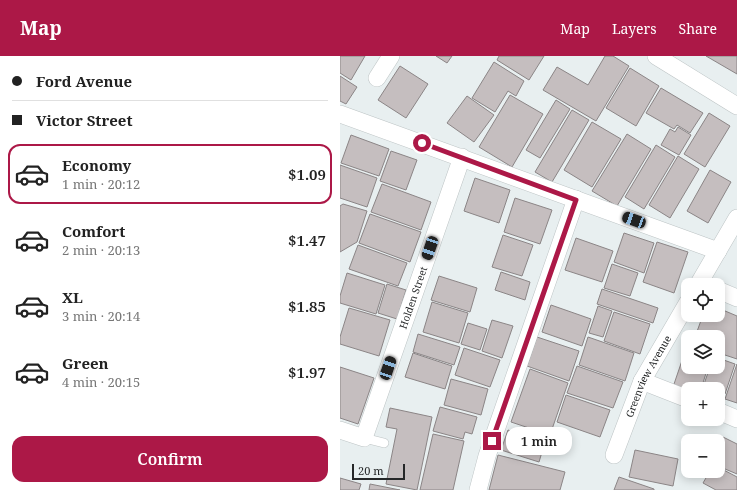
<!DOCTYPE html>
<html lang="en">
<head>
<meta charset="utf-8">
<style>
  :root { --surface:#fff; --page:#f6f6f6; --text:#222; --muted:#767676; --line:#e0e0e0; --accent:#ac1847 }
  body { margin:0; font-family:"Noto Serif",serif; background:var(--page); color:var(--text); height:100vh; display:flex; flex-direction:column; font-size:15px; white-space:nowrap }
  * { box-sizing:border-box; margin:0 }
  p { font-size:13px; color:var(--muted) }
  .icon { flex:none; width:22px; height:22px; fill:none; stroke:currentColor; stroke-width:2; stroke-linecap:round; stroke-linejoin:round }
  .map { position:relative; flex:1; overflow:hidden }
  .details { display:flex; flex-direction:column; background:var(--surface); width:340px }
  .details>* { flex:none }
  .banner { display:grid; align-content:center; height:88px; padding:0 12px; background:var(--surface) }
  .buttons { position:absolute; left:341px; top:222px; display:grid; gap:8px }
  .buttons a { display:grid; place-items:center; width:44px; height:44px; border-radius:8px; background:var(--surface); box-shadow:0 2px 10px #0003; font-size:20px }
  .scale { position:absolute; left:12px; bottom:10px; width:53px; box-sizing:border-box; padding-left:4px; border:2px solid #252728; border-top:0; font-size:11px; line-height:14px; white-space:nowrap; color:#252728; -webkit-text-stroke:3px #e8eff0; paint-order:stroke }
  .end { position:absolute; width:18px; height:18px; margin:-9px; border:5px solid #ac1847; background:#fff; box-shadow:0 0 0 2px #fff }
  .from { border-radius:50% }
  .bubble { position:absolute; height:28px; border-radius:12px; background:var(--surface); box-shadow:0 2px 10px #0003; font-size:13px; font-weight:600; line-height:28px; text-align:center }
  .car { position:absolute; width:12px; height:24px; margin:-12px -6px; border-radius:5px; box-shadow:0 0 3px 1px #0007; background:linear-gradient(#222 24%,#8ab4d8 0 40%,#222 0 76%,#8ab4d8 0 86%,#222 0) }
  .banner b { display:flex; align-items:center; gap:14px; height:38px; font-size:15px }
  .banner b+b { border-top:1px solid var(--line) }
  .banner i { width:10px; height:10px; background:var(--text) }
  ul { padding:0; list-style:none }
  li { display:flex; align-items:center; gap:12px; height:60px; margin:0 8px 6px; padding:0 4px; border:2px solid transparent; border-radius:12px }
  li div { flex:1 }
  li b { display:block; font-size:15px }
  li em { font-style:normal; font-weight:600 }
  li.current { border-color:var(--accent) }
  li>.icon { width:36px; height:36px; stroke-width:1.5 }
  .action { display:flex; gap:8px; margin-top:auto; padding:8px 12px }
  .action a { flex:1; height:46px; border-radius:12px; background:var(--accent); color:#fff; font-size:16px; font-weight:600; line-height:46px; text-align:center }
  header { display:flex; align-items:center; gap:24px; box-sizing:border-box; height:56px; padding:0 20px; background:var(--accent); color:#fff }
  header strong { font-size:19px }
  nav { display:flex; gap:22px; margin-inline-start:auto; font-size:14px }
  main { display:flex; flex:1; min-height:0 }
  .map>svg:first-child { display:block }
  .building { fill:#c5bebf; stroke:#8b8586 }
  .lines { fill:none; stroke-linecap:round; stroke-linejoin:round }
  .service-casing { stroke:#bdc4c5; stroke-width:10 }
  .minor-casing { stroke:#bdc4c5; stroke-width:18 }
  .service { stroke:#fff; stroke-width:9 }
  .minor { stroke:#fff; stroke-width:17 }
  .route { stroke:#ac1847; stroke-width:5 }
  .labels { text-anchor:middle; stroke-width:3; stroke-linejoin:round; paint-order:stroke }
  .street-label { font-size:10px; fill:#252728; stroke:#e8eff0 }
</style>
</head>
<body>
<header>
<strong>Map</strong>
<nav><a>Map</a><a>Layers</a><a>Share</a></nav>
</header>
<main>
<section class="details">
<div class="banner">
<b><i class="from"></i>Ford Avenue</b>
<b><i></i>Victor Street</b>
</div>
<ul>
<li class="current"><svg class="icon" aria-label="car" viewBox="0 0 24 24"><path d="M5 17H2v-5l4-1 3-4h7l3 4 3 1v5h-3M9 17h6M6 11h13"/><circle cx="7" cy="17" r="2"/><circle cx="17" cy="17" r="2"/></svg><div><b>Economy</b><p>1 min · 20:12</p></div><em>$1.09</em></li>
<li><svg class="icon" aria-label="car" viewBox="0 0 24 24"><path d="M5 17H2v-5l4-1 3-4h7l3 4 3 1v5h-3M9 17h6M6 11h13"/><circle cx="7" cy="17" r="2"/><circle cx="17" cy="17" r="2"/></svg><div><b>Comfort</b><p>2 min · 20:13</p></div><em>$1.47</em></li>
<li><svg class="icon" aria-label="car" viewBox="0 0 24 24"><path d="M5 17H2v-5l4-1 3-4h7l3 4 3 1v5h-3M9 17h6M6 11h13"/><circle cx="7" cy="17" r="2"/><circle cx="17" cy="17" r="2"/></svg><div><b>XL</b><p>3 min · 20:14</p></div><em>$1.85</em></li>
<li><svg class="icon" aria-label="car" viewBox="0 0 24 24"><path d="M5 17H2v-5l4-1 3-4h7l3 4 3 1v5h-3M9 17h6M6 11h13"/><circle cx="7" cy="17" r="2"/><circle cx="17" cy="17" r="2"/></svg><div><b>Green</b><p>4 min · 20:15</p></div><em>$1.97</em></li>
</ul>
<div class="action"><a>Confirm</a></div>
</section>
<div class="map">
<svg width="397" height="434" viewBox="0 0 397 434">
  <rect width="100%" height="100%" fill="#e8eff0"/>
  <g class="building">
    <path d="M0,0H25L11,24L0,17Z"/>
    <path d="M96,0H112L107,7Z"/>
    <path d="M159,0H204L189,24L157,4Z"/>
    <path d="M265,0H273L289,10L256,65L203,34L217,11L248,29Z"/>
    <path d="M366,0H397V18Z"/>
    <path d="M154,6L184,25L176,40L168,35L155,56L132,42Z"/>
    <path d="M60,10L88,28L66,62L38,44Z"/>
    <path d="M290,12L319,30L296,70L266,52Z"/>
    <path d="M0,20L17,31L6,48L0,45Z"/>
    <path d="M321,32L363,57L350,77L337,69L334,73L306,57Z"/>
    <path d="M170,39L203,58L172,111L139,91Z"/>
    <path d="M127,40L154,59L134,86L107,67Z"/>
    <path d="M216,44L230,53L200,102L186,94Z"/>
    <path d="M232,54L249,64L212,126L195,116Z"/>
    <path d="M369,57L390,70L365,111L344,98Z"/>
    <path d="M252,66L281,83L252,131L224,114Z"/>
    <path d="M338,71L351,79L339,99L321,89L330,73L335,76Z"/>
    <path d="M287,78L311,93L277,150L252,135Z"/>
    <path d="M11,79L49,93L39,120L1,107Z"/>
    <path d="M316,89L335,101L304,153L285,141Z"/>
    <path d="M51,95L77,104L66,134L40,125Z"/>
    <path d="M338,100L359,113L330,162L309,149Z"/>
    <path d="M0,109L37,122L27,151L0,142Z"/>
    <path d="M370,114L391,126L368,167L347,155Z"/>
    <path d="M135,122L170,134L159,167L124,155Z"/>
    <path d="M42,128L91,146L81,174L31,156Z"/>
    <path d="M175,142L212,154L200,188L164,176Z"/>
    <path d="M3,148L27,155L17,186L0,196V150Z"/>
    <path d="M30,158L81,176L70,206L19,187Z"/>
    <path d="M284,177L314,187L304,217L274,206Z"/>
    <path d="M163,179L193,189L182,220L152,211Z"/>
    <path d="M236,182L273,195L262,226L225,214Z"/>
    <path d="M317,186L348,196L334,237L303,226Z"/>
    <path d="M18,189L67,207L58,230L9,213Z"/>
    <path d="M272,208L298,217L290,240L264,232Z"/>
    <path d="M161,216L190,226L185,244L155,234Z"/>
    <path d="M7,217L45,229L36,258L0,247V240Z"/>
    <path d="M99,220L137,232L130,256L91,244Z"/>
    <path d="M47,228L66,234L57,263L38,257Z"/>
    <path d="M262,233L318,252L313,267L257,248Z"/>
    <path d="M92,246L128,257L119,287L83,276Z"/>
    <path d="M211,249L251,263L242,290L202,276Z"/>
    <path d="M258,250L272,255L263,281L249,277Z"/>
    <path d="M9,252L50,264L39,300L0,288V281Z"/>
    <path d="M378,252L397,260V303L379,297L380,294L378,293V281H355L363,259H378Z"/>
    <path d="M274,256L310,268L300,298L264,285Z"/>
    <path d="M152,264L173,270L162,302L142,295Z"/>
    <path d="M128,267L147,273L140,294L121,288Z"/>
    <path d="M78,278L120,291L114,309L73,296Z"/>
    <path d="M197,281L239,295L229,325L187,310Z"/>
    <path d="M248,281L294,297L285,325L239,309Z"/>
    <path d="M348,287V311H368L361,333H348V336L333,331Z"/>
    <path d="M124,292L160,304L150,331L115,319Z"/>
    <path d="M73,297L112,310L105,333L65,321Z"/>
    <path d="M378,302L395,308L385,338L378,335V333H371L363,331L370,311H378Z"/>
    <path d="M397,308V347L385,343Z"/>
    <path d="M237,310L283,326L273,352L227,337Z"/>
    <path d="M0,311L34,322L18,368L0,362Z"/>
    <path d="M190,313L228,327L210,379L171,366Z"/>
    <path d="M111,323L148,333L141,359L104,349Z"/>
    <path d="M226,339L270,354L260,381L217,366Z"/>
    <path d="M100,351L137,361L132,378L125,376L123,383L93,375Z"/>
    <path d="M50,352L92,361L77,434L46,428L57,373L46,371Z"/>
    <path d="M168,374L205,386L199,406L161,394Z"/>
    <path d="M93,378L124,385L113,434H80Z"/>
    <path d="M383,381L397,388V418L378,410V393Z"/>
    <path d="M295,394L338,403L333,430L289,421Z"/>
    <path d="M158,399L225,416L220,434H149Z"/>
    <path d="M378,411L397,421V434H376L363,427L370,415H378Z"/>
    <path d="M279,421L314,433V434H274Z"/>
    <path d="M0,422L21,428L19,434H0Z"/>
    <path d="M30,428L60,434H29Z"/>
  </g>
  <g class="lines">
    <defs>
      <path id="service" d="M24,382L44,387"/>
      <g id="minor">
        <path d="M316,0L397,50"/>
        <path d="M37,22L51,0"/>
        <path d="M0,58L378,195"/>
        <path d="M358,229L397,162"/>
        <path d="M378,234L397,242"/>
        <path d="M302,325L348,343"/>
        <path d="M378,355L397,363"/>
        <path id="s1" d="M0,374L24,382L122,101"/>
        <path id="s2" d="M274,399L302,325L348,246"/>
        <path d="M138,434L147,400L236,143"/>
      </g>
    </defs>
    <use href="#service" class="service-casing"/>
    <use href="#minor" class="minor-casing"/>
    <use href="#service" class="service"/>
    <use href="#minor" class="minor"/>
  </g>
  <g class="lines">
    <path class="route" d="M82,87L236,144L152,385"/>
  </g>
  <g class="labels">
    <g class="street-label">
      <text dy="4" stroke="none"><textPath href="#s1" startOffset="174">Holden Street</textPath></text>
      <text dy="4" stroke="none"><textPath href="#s2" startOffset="86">Greenview Avenue</textPath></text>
    </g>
  </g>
</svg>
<div class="buttons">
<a><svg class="icon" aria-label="locate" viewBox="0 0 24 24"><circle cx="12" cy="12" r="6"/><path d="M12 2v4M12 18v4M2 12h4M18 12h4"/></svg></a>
<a><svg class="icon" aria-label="layers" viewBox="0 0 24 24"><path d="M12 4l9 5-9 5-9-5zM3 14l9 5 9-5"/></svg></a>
<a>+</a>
<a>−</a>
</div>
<div class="scale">20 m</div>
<i class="end from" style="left:82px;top:87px"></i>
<i class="end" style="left:152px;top:385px"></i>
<div class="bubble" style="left:166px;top:371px;width:66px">1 min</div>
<i class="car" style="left:294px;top:164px;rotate:290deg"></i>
<i class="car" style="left:90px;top:192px;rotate:199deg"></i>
<i class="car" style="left:48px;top:312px;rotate:19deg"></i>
</div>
</main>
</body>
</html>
